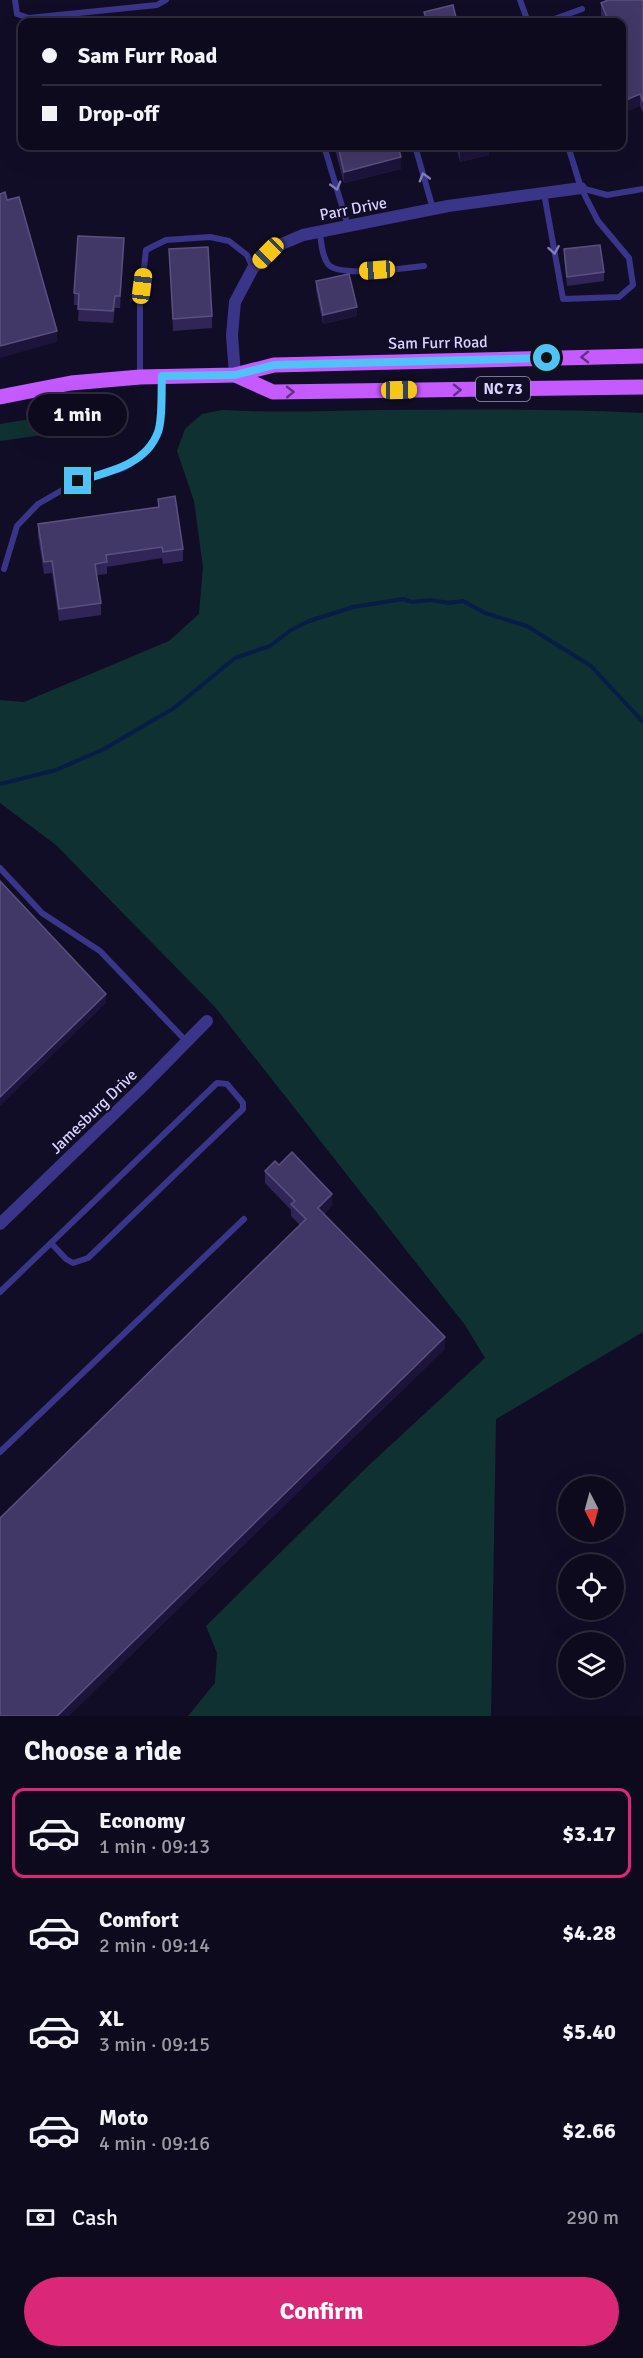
<!DOCTYPE html>
<html lang="en">
<head>
<meta charset="utf-8">
<style>
  :root { --surface:#0e0a1d; --page:#171326; --text:#f1f3f6; --muted:#9b9aa4; --line:#2e2b3b; --accent:#db2777 }
  body { margin:0; font-family:Signika,sans-serif; background:var(--page); color:var(--text); height:100vh; display:flex; flex-direction:column; font-size:22px; white-space:nowrap }
  * { box-sizing:border-box; margin:0 }
  p { font-size:20px; color:var(--muted) }
  .icon { flex:none; width:33px; height:33px; fill:none; stroke:currentColor; stroke-width:2; stroke-linecap:round; stroke-linejoin:round }
  .map { position:relative; height:1716px; overflow:hidden }
  .sheet { display:flex; flex-direction:column; background:var(--surface); flex:1 }
  .sheet>* { flex:none }
  .banner { position:absolute; left:18px; top:18px; width:608px; height:132px; border-radius:12px; box-shadow:0 6px 24px #0002,0 0 0 2px var(--line); display:grid; align-content:center; height:132px; padding:0 24px; background:var(--surface) }
  .needle { width:39px; rotate:174deg }
  .buttons { position:absolute; left:558px; top:1476px; display:grid; gap:12px }
  .buttons a { display:grid; place-items:center; width:66px; height:66px; border-radius:50%; background:var(--surface); box-shadow:0 6px 24px #0002,0 0 0 2px var(--line); font-size:30px }
  .end { position:absolute; width:27px; height:27px; margin:-14px; border:8px solid #4fc3f7; background:#111; box-shadow:0 0 0 3px #111 }
  .from { border-radius:50% }
  .bubble { position:absolute; height:42px; border-radius:21px; background:var(--surface); box-shadow:0 6px 24px #0002,0 0 0 2px var(--line); font-size:20px; font-weight:800; line-height:42px; text-align:center }
  .car { position:absolute; width:18px; height:36px; margin:-18px -9px; border-radius:8px; box-shadow:0 0 4px 2px #0007; background:linear-gradient(#f5c518 24%,#345 0 40%,#f5c518 0 76%,#345 0 86%,#f5c518 0) }
  .banner b { display:flex; align-items:center; gap:21px; height:57px; font-size:22px }
  .banner b+b { border-top:2px solid var(--line) }
  .banner i { width:15px; height:15px; background:var(--text) }
  ul { padding:0; list-style:none }
  li { display:flex; align-items:center; gap:18px; height:90px; margin:0 12px 9px; padding:0 12px; border:3px solid transparent; border-radius:12px }
  li div { flex:1 }
  li b { display:block; font-size:22px }
  li em { font-style:normal; font-weight:800 }
  li.selected { border-color:var(--accent) }
  li>.icon { width:54px; height:54px; stroke-width:1.5 }
  h2 { padding:0 24px; font-size:27px; line-height:72px }
  .pay { display:flex; align-items:center; gap:15px; height:66px; padding:0 24px; font-size:22px }
  .pay p { margin-inline-start:auto }
  .cta { display:flex; gap:12px; margin-top:auto; padding:12px 24px }
  .cta a { flex:1; height:69px; border-radius:36px; background:var(--accent); color:#fff; font-size:24px; font-weight:800; line-height:69px; text-align:center }
  .map>svg:first-child { display:block }
  .green { fill:#103131 }
  .lines { fill:none; stroke-linecap:round; stroke-linejoin:round }
  .stream { stroke:#061d47; stroke-width:4 }
  .lane { stroke:#3a3589; stroke-width:6 }
  .street { stroke:#3a3589; stroke-width:12 }
  .primary { stroke:#c45aff; stroke-width:15 }
  .wall { fill:#302556 }
  .shaded-wall { fill:#1c143b }
  .building { fill:#423868; stroke:#5a5080; stroke-width:1.5 }
  .oneway { stroke:#827cbe }
  .oneway2 { stroke:#623088 }
  .route { stroke:#4fc3f7; stroke-width:8 }
  .labels { text-anchor:middle; stroke-width:4.5; stroke-linejoin:round; paint-order:stroke }
  .shield { fill:#120d27; stroke:#9d98be; stroke-width:1.5 }
  .shield-label { font-size:15px; font-weight:bold; fill:#d9d3ff }
  .street-label { font-size:16px; fill:#d9d3ff; stroke:#120d27 }
</style>
</head>
<body>
<div class="map">
<svg width="643" height="1716" viewBox="0 0 643 1716">
  <rect width="100%" height="100%" fill="#120d27"/>
  <g class="green">
    <path d="M222,410C274,413 326,411 378,410C466,409 555,409 643,413V1332L496,1419L491,1716H188L215,1683L217,1653L206,1626L367,1467L485,1358L465,1325L215,1007L56,845L0,803V700L24,702L169,641L199,614L203,567L194,501L177,451L185,429L202,414Z"/>
    <path d="M31,419L48,422L50,434L0,441V424Z"/>
  </g>
  <g class="lines">
    <path class="stream" d="M0,784L56,770L104,749L174,708L235,658L270,646L291,630L309,621L353,607L403,599L412,602L431,600L449,603L463,601L485,613L527,626L591,666L643,722"/>
    <g class="lane">
      <path d="M15,0L17,14L29,18L157,5L166,0"/>
      <path d="M520,0L528,22"/>
      <path d="M546,22L582,9"/>
      <path d="M324,146L348,226"/>
      <path d="M415,146L433,209"/>
      <path d="M581,188L607,195L643,189"/>
      <path d="M544,193L563,299L619,297L633,285L629,258L598,221L581,188L568,146"/>
      <path d="M320,232C321,242 322,256 328,264C338,278 406,268 424,266"/>
      <path d="M140,376V304L146,250L166,240L210,237L229,241L247,255L253,268"/>
      <path d="M4,569L17,526L38,504L78,481L124,468L150,448L159,431L162,377"/>
      <path d="M0,868L42,913L100,951L186,1041"/>
      <path d="M0,1292L217,1083L227,1084L243,1103V1109L88,1258L73,1263L66,1259L51,1243"/>
      <path d="M0,1452L244,1219"/>
    </g>
    <g class="street">
      <path d="M235,375L232,335L235,302L253,268L277,246L303,235L448,206L581,188"/>
      <path d="M0,1224L143,1086L207,1021"/>
    </g>
    <g class="primary">
      <path d="M235,375L273,392L643,387"/>
      <path d="M0,397L71,383L140,377L235,375L274,365L643,356"/>
    </g>
  </g>
  <g class="wall">
    <path d="M643,0V113L640,106L621,113V22H605L601,15V3Z"/>
    <path d="M334,146H398L401,169L344,183Z"/>
    <path d="M456,146H489V155L460,162Z"/>
    <path d="M169,249L212,316V328L173,331Z"/>
    <path d="M564,249L604,272V281L567,286L564,258Z"/>
    <path d="M124,250L120,308H115L113,323L78,321L79,305H74V293Z"/>
    <path d="M316,281L357,316L323,324L316,290Z"/>
    <path d="M158,499L183,549V561L163,564L162,558L107,567V574L97,575L101,603V615L59,621L52,573L44,574L38,536V524L158,507Z"/>
    <path d="M279,1165L332,1205L324,1214L445,1349L300,1225L291,1216V1210L265,1183V1171Z"/>
  </g>
  <g class="shaded-wall">
    <path d="M640,94V106L621,113V102Z"/>
    <path d="M484,146H489V155L460,162V151Z"/>
    <path d="M401,157V169L344,183V172Z"/>
    <path d="M124,238V250L120,308V296Z"/>
    <path d="M357,307V316L323,324V315Z"/>
    <path d="M57,331V342L0,358V346Z"/>
    <path d="M106,994V1003L0,1106V1097Z"/>
    <path d="M332,1194V1205L318,1219V1208Z"/>
    <path d="M445,1337V1349L69,1716H57Z"/>
  </g>
  <g class="building">
    <path d="M608,0H643V102L640,94L621,102V58L623,57L621,52V22H609L601,3Z"/>
    <path d="M453,5L457,22H427L424,12Z"/>
    <path d="M338,146H398L401,157L344,172Z"/>
    <path d="M458,146H484L460,151Z"/>
    <path d="M5,192L7,200L19,197L57,331L0,346V194Z"/>
    <path d="M78,236L124,238L120,296H115L113,311L78,309L79,294L74,293Z"/>
    <path d="M600,245L604,272L567,277L564,249Z"/>
    <path d="M208,247L212,316L173,319L169,249Z"/>
    <path d="M349,274L357,307L323,315L316,281Z"/>
    <path d="M175,496L183,549L163,552L162,547L106,555L107,562L95,564L101,603L59,609L52,561L44,562L38,524L159,507L158,499Z"/>
    <path d="M0,881L106,994L0,1097Z"/>
    <path d="M292,1152L332,1194L318,1208L445,1337L57,1716H0V1518L306,1219L291,1204L295,1201L265,1171L275,1161L279,1165Z"/>
  </g>
  <defs><path id="oneway-chevron" d="M-2-3.5L2.5 0L-2 3.5" fill="none" stroke-width="1.6" stroke-linecap="round" stroke-linejoin="round" transform="scale(1.5)"/></defs>
  <g class="oneway">
    <use href="#oneway-chevron" transform="translate(424 177) rotate(-106)"/>
    <use href="#oneway-chevron" transform="translate(336 186) rotate(74)"/>
    <use href="#oneway-chevron" transform="translate(554 250) rotate(80)"/>
  </g>
  <g class="oneway2">
    <use href="#oneway-chevron" transform="translate(585 357) rotate(179)"/>
    <use href="#oneway-chevron" transform="translate(457 390) rotate(-1)"/>
    <use href="#oneway-chevron" transform="translate(290 392) rotate(-1)"/>
  </g>
  <g class="lines">
    <path class="route" d="M78,481C108,472 146,465 158,432C163,419 161,392 162,376L235,375L274,365L547,358"/>
  </g>
  <g class="labels">
    <rect class="shield" x="476" y="377" width="54" height="24" rx="4.5"/>
    <g class="shield-label">
      <text x="503" y="394">NC 73</text>
    </g>
    <g class="street-label">
      <text transform="translate(353 208) rotate(-11)" y="6">Parr Drive</text>
      <text transform="translate(438 342) rotate(-1)" y="6">Sam Furr Road</text>
      <text transform="translate(93 1111) rotate(-44)" y="6">Jamesburg Drive</text>
    </g>
  </g>
</svg>
<div class="buttons">
<a><svg class="needle" viewBox="-14 -14 28 28"><path d="M0-13l5 13h-10z" fill="#e53935"/><path d="M0 13l5-13h-10z" fill="#9b9aa4"/></svg></a>
<a><svg class="icon" aria-label="locate" viewBox="0 0 24 24"><circle cx="12" cy="12" r="6"/><path d="M12 2v4M12 18v4M2 12h4M18 12h4"/></svg></a>
<a><svg class="icon" aria-label="layers" viewBox="0 0 24 24"><path d="M12 4l9 5-9 5-9-5zM3 14l9 5 9-5"/></svg></a>
</div>
<i class="end from" style="left:547px;top:358px"></i>
<i class="end" style="left:78px;top:481px"></i>
<div class="bubble" style="left:28px;top:394px;width:99px">1 min</div>
<i class="car" style="left:268px;top:253px;rotate:225deg"></i>
<i class="car" style="left:377px;top:270px;rotate:266deg"></i>
<i class="car" style="left:142px;top:286px;rotate:7deg"></i>
<i class="car" style="left:399px;top:390px;rotate:89deg"></i>
<div class="banner">
<b><i class="from"></i>Sam Furr Road</b>
<b><i></i>Drop-off</b>
</div>
</div>
<section class="sheet">
<h2>Choose a ride</h2>
<ul>
<li class="selected"><svg class="icon" aria-label="car" viewBox="0 0 24 24"><path d="M5 17H2v-5l4-1 3-4h7l3 4 3 1v5h-3M9 17h6M6 11h13"/><circle cx="7" cy="17" r="2"/><circle cx="17" cy="17" r="2"/></svg><div><b>Economy</b><p>1 min · 09:13</p></div><em>$3.17</em></li>
<li><svg class="icon" aria-label="car" viewBox="0 0 24 24"><path d="M5 17H2v-5l4-1 3-4h7l3 4 3 1v5h-3M9 17h6M6 11h13"/><circle cx="7" cy="17" r="2"/><circle cx="17" cy="17" r="2"/></svg><div><b>Comfort</b><p>2 min · 09:14</p></div><em>$4.28</em></li>
<li><svg class="icon" aria-label="car" viewBox="0 0 24 24"><path d="M5 17H2v-5l4-1 3-4h7l3 4 3 1v5h-3M9 17h6M6 11h13"/><circle cx="7" cy="17" r="2"/><circle cx="17" cy="17" r="2"/></svg><div><b>XL</b><p>3 min · 09:15</p></div><em>$5.40</em></li>
<li><svg class="icon" aria-label="car" viewBox="0 0 24 24"><path d="M5 17H2v-5l4-1 3-4h7l3 4 3 1v5h-3M9 17h6M6 11h13"/><circle cx="7" cy="17" r="2"/><circle cx="17" cy="17" r="2"/></svg><div><b>Moto</b><p>4 min · 09:16</p></div><em>$2.66</em></li>
</ul>
<div class="pay"><svg class="icon" aria-label="cash" viewBox="0 0 24 24"><path d="M3 7h18v10H3z"/><circle cx="12" cy="12" r="2"/></svg>Cash<p>290 m</p></div>
<div class="cta"><a>Confirm</a></div>
</section>
</body>
</html>
